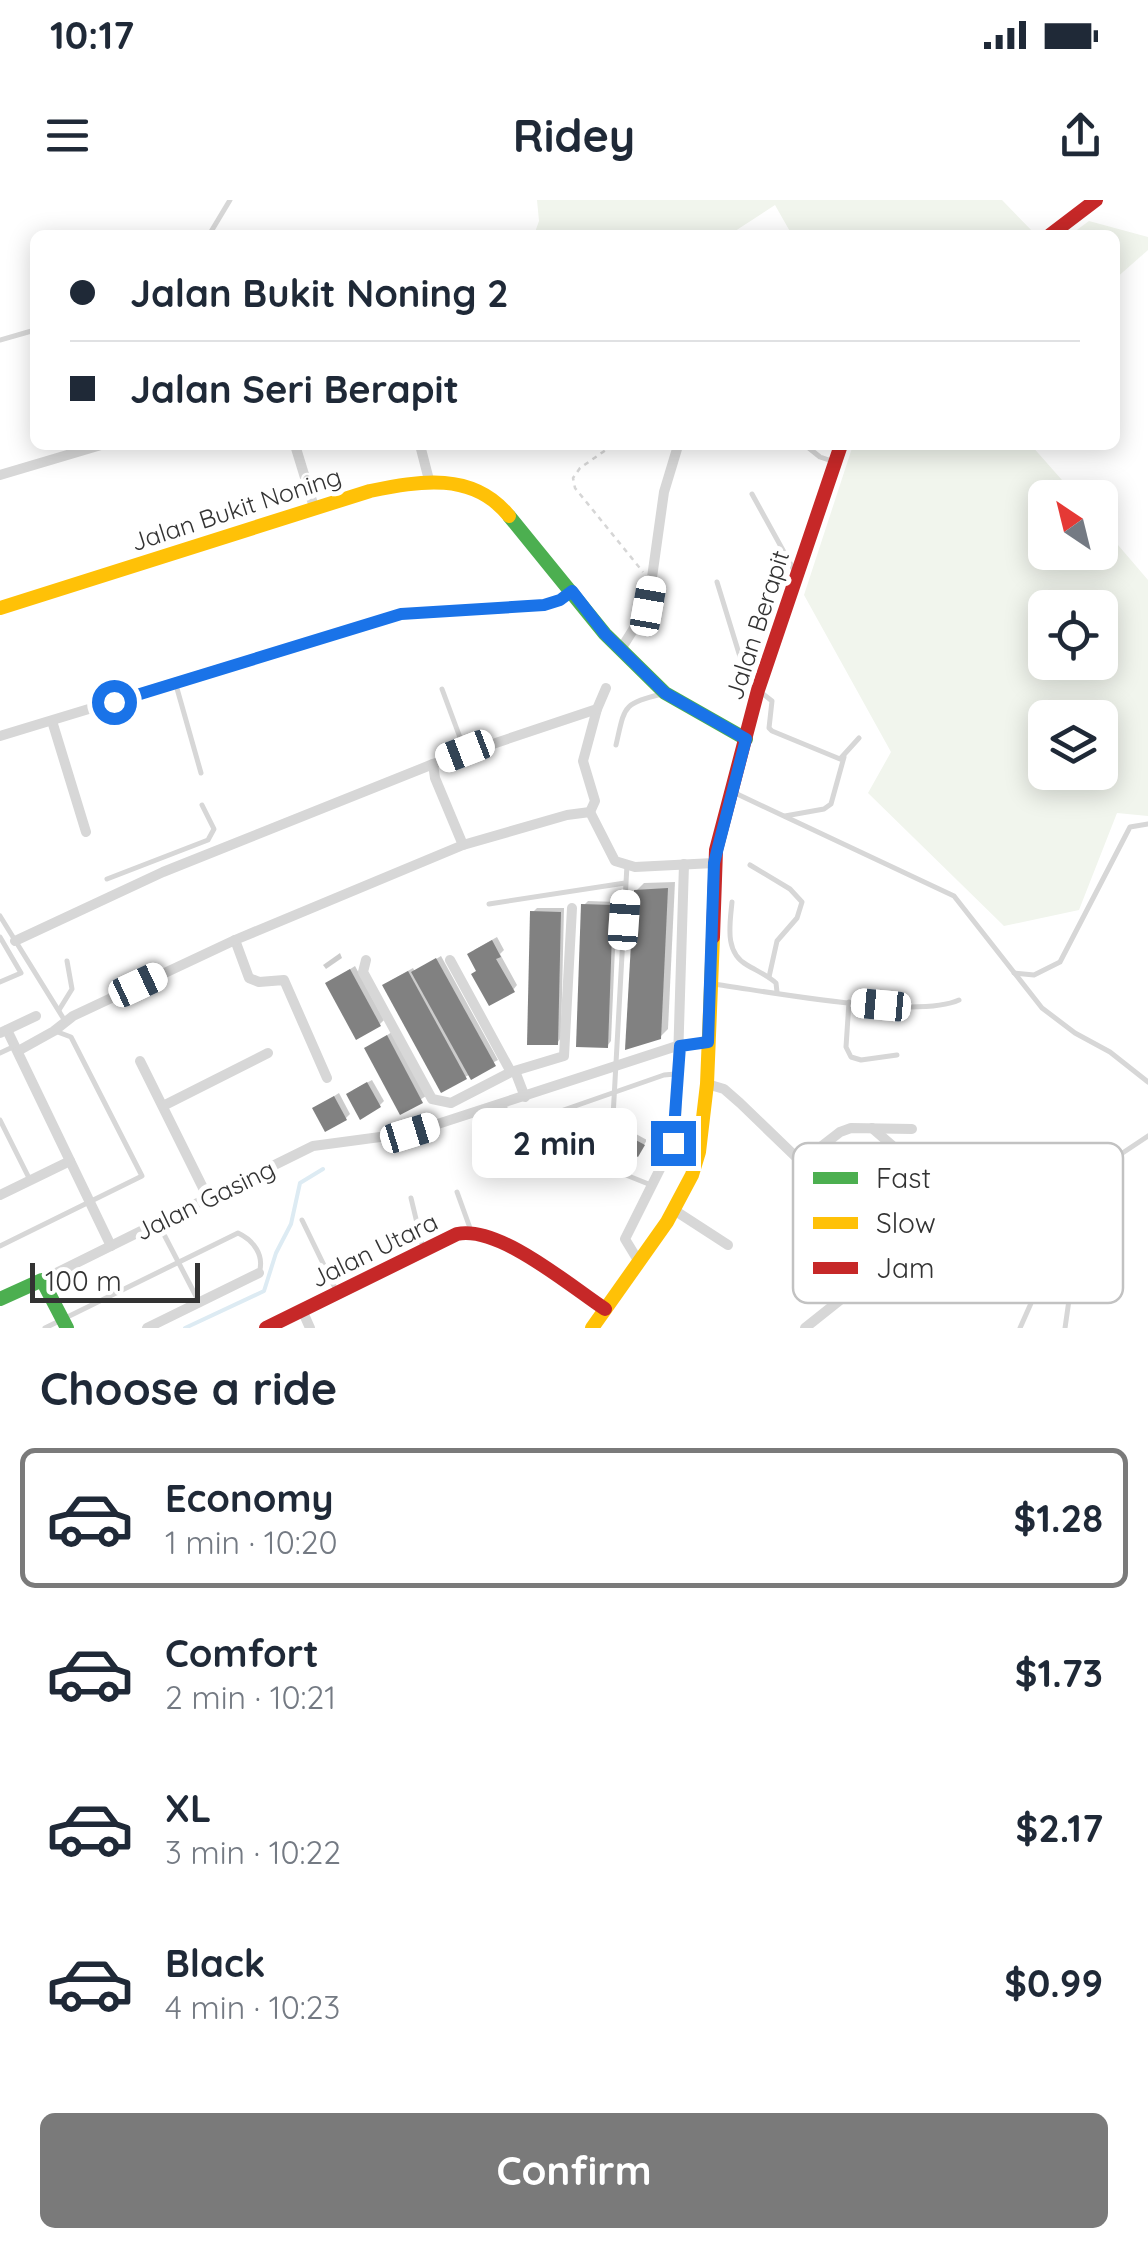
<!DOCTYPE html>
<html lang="en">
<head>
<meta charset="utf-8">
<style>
  :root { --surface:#fff; --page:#f6f6f7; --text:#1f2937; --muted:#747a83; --line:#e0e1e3; --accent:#7a7a7a }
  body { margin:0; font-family:Quicksand,sans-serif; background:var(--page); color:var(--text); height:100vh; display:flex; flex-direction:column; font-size:38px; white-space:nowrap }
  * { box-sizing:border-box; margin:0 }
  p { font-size:32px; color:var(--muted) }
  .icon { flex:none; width:55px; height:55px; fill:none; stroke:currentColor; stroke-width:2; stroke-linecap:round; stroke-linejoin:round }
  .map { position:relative; height:1128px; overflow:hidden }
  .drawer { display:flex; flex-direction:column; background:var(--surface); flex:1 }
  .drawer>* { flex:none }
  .guide { position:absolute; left:30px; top:30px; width:1090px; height:220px; border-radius:15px; box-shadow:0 5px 25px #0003; display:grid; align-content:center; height:220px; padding:0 40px; background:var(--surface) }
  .needle { width:65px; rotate:325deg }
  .controls { position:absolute; left:1028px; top:280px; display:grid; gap:20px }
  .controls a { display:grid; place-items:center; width:90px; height:90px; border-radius:15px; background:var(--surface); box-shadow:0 5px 25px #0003; font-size:50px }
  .scale { position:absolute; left:30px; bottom:25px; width:170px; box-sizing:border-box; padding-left:10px; border:5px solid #333; border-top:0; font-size:28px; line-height:35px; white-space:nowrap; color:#333; -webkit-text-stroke:8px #fff; paint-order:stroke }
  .end { position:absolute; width:45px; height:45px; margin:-22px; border:12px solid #1a73e8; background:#fff; box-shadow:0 0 0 5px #fff }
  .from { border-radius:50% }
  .bubble { position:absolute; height:70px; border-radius:15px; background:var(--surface); box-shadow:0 5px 25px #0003; font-size:32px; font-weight:700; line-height:70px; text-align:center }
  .car { position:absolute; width:30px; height:60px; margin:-30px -15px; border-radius:12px; box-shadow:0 0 8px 2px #0007; background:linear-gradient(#fff 24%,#345 0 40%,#fff 0 76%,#345 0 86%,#fff 0) }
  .guide b { display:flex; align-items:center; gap:35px; height:95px; font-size:38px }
  .guide b+b { border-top:2px solid var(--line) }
  .guide i { width:25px; height:25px; background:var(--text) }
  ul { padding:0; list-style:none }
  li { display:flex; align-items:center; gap:30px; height:140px; margin:0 20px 15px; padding:0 20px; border:5px solid transparent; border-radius:15px }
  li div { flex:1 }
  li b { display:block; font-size:38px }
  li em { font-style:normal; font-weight:700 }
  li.current { border-color:var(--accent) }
  li>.icon { width:90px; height:90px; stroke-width:1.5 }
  h2 { padding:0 40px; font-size:45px; line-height:120px }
  .cta { display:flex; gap:20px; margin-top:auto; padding:20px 40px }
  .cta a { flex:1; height:115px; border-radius:15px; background:var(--accent); color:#fff; font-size:40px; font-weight:700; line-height:115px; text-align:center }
  .status { display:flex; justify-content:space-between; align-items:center; height:70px; padding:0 50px; background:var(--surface); direction:ltr }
  .status svg { height:28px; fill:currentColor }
  header { display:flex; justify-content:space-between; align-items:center; height:130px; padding:0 40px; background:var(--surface); font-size:45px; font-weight:700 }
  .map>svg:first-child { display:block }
  .green { fill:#f1f5ed; fill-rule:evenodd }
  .shadow { fill:#0003 }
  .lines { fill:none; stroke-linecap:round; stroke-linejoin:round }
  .stream { stroke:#ddebf3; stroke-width:4 }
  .building { fill:#818181 }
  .path { stroke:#d6d6d6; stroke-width:2.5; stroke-dasharray:5 5; stroke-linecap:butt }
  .lane { stroke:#d7d7d7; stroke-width:5 }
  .street { stroke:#d7d7d7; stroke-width:10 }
  .fast { stroke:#4caf50; stroke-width:14 }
  .slow { stroke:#ffc107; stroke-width:14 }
  .jam { stroke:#c62828; stroke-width:14 }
  .route { stroke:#1a73e8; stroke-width:12 }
  .labels { text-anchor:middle; stroke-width:10; stroke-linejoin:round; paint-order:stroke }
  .street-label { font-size:25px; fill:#333; stroke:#fff }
  .key { fill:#fff; stroke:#c2c2c2; stroke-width:2.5 }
  .key-label { font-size:28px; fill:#333 }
</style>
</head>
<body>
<div class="status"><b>10:17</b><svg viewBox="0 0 49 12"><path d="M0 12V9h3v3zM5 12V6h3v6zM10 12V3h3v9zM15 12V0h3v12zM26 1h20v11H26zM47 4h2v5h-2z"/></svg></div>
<header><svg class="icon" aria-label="menu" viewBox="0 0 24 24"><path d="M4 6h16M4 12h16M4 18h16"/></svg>Ridey<svg class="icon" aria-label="share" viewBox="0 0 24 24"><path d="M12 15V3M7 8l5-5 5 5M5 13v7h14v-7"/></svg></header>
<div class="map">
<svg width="1148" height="1128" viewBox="0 0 1148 1128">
  <rect width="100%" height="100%" fill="#fff"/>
  <g class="green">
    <path d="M537,0H1002L1036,35H792L775,5L729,35H534L539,21Z"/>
    <path d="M1089,21L1148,37V50L1115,79V35H1070Z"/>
    <path d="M853,245H1031L1077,297L1045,298V352H1100V324L1148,380V616L1117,613L1079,710L1004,726L868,593L891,552L804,395ZM1045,408H1100V462H1045ZM1045,518H1100V572H1045Z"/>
  </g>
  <g class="shadow">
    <path d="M675,682L668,829L660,837L636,691L644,683Z"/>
    <path d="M588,701L617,702L611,841L607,846L584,705Z"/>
    <path d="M537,708H564L561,838L557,843L533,712Z"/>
    <path d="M497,737L504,750L500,754L517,785L513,790L479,770L474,750Z"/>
    <path d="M340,753L342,758L326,769L323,765Z"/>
    <path d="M441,756L498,860L465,877L390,781L413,768L415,772Z"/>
    <path d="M355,766L384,820L380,824L328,783Z"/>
    <path d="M392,832L426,896L401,912L367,848Z"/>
    <path d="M372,880L384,901L380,905L353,890Z"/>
    <path d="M339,893L350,914L346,918L315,908Z"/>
    <path d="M625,928L647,940L638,954L621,933Z"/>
  </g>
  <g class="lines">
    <path class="stream" d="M185,1128L264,1091L276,1053L291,1024L300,983L323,969"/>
  </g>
  <g class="building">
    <path d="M668,688L661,839L625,850L634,690Z"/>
    <path d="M581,704L613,705L608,848L576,847Z"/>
    <path d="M530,711L561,712L558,845H527Z"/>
    <path d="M492,740L501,757L496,759L515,792L489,806L471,774L476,771L467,754Z"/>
    <path d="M436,758L496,866L471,880L411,772Z"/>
    <path d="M350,769L381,826L356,840L325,783Z"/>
    <path d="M408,771L467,879L441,893L382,785Z"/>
    <path d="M387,835L423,903L400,915L364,848Z"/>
    <path d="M367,882L381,907L360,920L346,894Z"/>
    <path d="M334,896L347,920L325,932L312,908Z"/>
    <path d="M619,931L645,945L638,957L612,943Z"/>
  </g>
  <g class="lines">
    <path class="path" d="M613,245L580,268L573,278L575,288L643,372"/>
    <g class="lane">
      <path d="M209,35L230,0"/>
      <path d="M0,140L35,130"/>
      <path d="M805,245L820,257L832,261"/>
      <path d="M752,294L795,372"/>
      <path d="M717,382L745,473L758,490L772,501L769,528L772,531L840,559L859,538"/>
      <path d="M176,485L201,573"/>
      <path d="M442,489L465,551"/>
      <path d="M616,545C625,506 622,504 662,494"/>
      <path d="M735,593L954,696L1042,808L1075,833L1110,852L1148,882"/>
      <path d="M785,616L824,609L831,604L844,557"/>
      <path d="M627,665L613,917L591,961L651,985"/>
      <path d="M750,665L790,689L802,702L797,718L777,741L769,777"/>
      <path d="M107,679L208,640L214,629L202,605"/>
      <path d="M732,702C730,724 724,752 747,765C757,771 767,775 776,783L777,792"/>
      <path d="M489,704L625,683"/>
      <path d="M0,716L65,821"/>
      <path d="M0,737L21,773L0,782"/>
      <path d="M1014,773L1034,775L1060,762L1130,627L1148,624"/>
      <path d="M713,784C766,791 916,820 959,800"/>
      <path d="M849,802L846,847L851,857L861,860L897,855"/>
      <path d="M59,810L72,789L67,761"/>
      <path d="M0,853L15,846"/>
      <path d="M504,905L512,928L664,875L675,874"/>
      <path d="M0,920L30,980"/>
      <path d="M457,992L470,1028"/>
      <path d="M411,998L423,1048"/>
      <path d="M302,1020L336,1090"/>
      <path d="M158,1023L198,1100"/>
      <path d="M0,1046L142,976L71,837L55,831"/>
      <path d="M45,1128L238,1033C253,1040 265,1055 259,1073"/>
      <path d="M1020,1128L1036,1092L1065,1069"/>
      <path d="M1065,1128L1071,1086L1063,1063L1062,1042L1070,988L1148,936"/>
    </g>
    <g class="street">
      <path d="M295,245L314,307"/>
      <path d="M420,245L429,280"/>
      <path d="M0,275L101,245"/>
      <path d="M621,449L648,406L664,292L677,249L675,245"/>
      <path d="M52,521L86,632"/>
      <path d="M0,536L401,414L544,405L560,400L572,391"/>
      <path d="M433,564L435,578L463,645"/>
      <path d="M590,612L595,601L583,561L597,509L606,488"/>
      <path d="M235,740L249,778L259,782L284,780L327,878"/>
      <path d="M15,741L163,672L433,564L597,509"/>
      <path d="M366,760L363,772L432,899L451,903L511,872L564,856L572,708"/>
      <path d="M450,760L511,872"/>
      <path d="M7,830L111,1046"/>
      <path d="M0,833L36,816"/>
      <path d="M18,851L54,831L73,816L235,740L463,645L567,615L590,612L615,661L635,667L714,663"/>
      <path d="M140,861L208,998"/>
      <path d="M515,871L525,897"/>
      <path d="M707,884L724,889L740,903L879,1037L885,1051L886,1062L879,1069L805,1128"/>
      <path d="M163,906L268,853"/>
      <path d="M872,928L910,961"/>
      <path d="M800,963L840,932L851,928L912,929"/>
      <path d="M0,995L70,961"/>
      <path d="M674,1010L728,1045"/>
      <path d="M639,1062L625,1039L673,943L676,926L684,664"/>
      <path d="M42,1080L313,946L410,933L680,845L708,843"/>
      <path d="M302,1110L310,1128"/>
      <path d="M147,1128L259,1073"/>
    </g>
    <g class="fast">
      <path d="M509,316L605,434L665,493L746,539"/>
      <path d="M0,1099L42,1080L67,1128"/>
    </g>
    <g class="slow">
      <path d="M0,408L370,291C419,281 473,271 509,316"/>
      <path d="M592,1128L667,1022L692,975L699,952L707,884L713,737"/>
    </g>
    <g class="jam">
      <path d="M1050,35L1096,0"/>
      <path d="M713,737L716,650L758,490L841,245"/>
      <path d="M266,1128L457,1034C499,1025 570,1086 605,1109"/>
    </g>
  </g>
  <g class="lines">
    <path class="route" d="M114,502L401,414L544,405L560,400L572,391L605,434L665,493L746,539L714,663L708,842L680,846L673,943"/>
  </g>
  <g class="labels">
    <g class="street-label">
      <text transform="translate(236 309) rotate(-18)" y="9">Jalan Bukit Noning</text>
      <text transform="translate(757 425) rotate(-72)" y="9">Jalan Berapit</text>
      <text transform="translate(205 1000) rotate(-26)" y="9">Jalan Gasing</text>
      <text transform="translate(374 1050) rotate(-26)" y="9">Jalan Utara</text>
    </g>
  </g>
  <rect x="793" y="943" width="330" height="160" rx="15" class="key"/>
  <rect x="813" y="972" width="45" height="12" fill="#4caf50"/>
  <rect x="813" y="1017" width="45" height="12" fill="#ffc107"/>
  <rect x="813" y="1062" width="45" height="12" fill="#c62828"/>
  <g class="key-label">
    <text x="876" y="988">Fast</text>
    <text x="876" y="1033">Slow</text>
    <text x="876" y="1078">Jam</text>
  </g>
</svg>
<div class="controls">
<a><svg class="needle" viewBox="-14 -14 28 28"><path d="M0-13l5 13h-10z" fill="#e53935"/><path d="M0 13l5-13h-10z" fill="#747a83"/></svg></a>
<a><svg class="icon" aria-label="locate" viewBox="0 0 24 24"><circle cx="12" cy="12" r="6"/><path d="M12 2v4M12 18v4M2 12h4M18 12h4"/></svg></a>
<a><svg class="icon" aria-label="layers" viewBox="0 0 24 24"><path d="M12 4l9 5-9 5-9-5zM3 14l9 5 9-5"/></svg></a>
</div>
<div class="scale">100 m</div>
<i class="end from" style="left:114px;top:502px"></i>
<i class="end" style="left:673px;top:943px"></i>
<div class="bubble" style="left:472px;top:908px;width:165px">2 min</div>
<i class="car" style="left:648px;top:406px;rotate:10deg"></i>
<i class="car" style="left:465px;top:551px;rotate:249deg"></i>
<i class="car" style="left:624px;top:720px;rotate:4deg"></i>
<i class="car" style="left:138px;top:785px;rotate:65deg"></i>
<i class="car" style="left:881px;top:805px;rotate:275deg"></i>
<i class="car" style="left:410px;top:933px;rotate:73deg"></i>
<div class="guide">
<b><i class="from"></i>Jalan Bukit Noning 2</b>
<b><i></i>Jalan Seri Berapit</b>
</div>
</div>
<section class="drawer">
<h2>Choose a ride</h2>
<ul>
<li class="current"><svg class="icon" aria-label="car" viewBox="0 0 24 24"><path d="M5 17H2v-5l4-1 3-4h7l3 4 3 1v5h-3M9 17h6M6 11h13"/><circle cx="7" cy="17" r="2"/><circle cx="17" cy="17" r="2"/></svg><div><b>Economy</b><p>1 min · 10:20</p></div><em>$1.28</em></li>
<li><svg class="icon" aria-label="car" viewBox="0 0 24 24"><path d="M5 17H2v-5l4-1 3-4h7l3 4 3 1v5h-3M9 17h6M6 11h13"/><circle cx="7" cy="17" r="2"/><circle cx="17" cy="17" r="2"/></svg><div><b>Comfort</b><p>2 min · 10:21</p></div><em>$1.73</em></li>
<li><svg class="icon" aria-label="car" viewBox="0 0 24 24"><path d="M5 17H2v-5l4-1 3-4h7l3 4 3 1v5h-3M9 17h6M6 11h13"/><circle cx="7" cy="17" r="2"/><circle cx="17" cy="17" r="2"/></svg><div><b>XL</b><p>3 min · 10:22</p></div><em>$2.17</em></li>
<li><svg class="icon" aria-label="car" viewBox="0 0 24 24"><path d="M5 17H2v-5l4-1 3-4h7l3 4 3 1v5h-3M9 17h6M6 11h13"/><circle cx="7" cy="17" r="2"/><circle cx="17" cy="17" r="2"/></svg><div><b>Black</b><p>4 min · 10:23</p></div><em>$0.99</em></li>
</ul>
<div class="cta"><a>Confirm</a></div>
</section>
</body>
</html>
